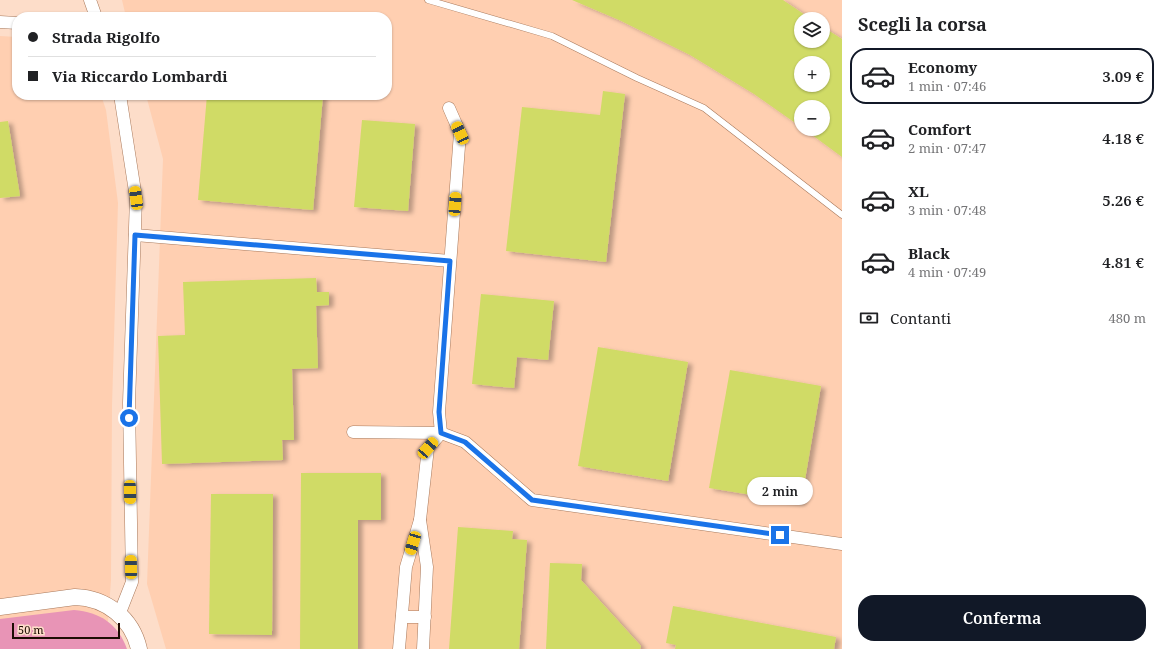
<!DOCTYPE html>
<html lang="it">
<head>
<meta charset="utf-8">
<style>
  :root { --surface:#fff; --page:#f6f6f6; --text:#202124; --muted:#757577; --line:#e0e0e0; --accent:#111827 }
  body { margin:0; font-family:"Noto Serif",serif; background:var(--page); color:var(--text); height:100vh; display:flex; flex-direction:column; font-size:15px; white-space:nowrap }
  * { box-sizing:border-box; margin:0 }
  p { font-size:13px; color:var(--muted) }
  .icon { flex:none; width:22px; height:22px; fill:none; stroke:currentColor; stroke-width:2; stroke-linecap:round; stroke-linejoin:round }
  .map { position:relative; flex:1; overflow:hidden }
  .side { display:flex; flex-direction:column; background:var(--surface); width:320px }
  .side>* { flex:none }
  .banner { position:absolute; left:12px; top:12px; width:380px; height:88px; border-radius:16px; box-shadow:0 1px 3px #0004; display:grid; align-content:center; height:88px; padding:0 16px; background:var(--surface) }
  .fabs { position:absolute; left:794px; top:12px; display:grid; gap:8px }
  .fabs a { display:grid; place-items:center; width:36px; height:36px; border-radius:50%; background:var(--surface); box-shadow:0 1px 3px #0004; font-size:20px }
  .scale { position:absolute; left:12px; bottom:10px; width:108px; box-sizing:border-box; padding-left:4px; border:2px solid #1e0c03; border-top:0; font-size:11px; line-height:14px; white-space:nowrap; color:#1e0c03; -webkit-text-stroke:3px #fdddc9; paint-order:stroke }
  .end { position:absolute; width:18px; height:18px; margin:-9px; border:5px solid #1a73e8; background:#fff; box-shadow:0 0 0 2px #fff }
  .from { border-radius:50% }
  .bubble { position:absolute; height:28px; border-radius:14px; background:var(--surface); box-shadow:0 1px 3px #0004; font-size:13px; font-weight:600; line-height:28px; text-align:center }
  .car { position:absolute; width:12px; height:24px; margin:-12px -6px; border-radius:5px; box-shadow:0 0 3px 1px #0007; background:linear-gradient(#f5c518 24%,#345 0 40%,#f5c518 0 76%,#345 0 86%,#f5c518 0) }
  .banner b { display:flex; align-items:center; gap:14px; height:38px; font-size:15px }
  .banner b+b { border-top:1px solid var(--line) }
  .banner i { width:10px; height:10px; background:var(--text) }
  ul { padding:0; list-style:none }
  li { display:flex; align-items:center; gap:12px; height:56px; margin:0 8px 6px; padding:0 8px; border:2px solid transparent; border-radius:16px }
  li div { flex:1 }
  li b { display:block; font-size:15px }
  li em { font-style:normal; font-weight:600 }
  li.active { border-color:var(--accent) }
  li>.icon { width:36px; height:36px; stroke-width:1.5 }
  h2 { padding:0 16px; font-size:18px; line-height:48px }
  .pay { display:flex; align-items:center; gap:10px; height:44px; padding:0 16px; font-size:15px }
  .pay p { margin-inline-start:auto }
  .action { display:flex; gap:8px; margin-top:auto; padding:8px 16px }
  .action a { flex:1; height:46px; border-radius:16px; background:var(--accent); color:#fff; font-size:16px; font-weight:600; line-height:46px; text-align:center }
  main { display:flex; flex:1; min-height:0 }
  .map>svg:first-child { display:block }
  .built { fill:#ffcfb1; fill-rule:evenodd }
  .green { fill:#e894b6 }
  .building { fill:#d0db66; fill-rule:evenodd; filter:url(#shadow) }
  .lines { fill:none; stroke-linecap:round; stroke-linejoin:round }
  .service-casing { stroke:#a9795b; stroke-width:7 }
  .minor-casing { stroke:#a9795b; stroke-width:13 }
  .tertiary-casing { stroke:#a9795b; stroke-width:17 }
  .service { stroke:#fff; stroke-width:6 }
  .minor { stroke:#fff; stroke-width:12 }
  .tertiary { stroke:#fff; stroke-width:16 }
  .route { stroke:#1a73e8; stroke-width:5 }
</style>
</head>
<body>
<main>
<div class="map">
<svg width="842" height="649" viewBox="0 0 842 649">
  <defs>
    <filter id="shadow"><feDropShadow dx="4.5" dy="2.5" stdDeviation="2" flood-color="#0004"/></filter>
  </defs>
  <rect width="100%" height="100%" fill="#fdddc9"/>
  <g class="built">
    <path d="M122,0H842V649H166L147,584L163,159L146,95H387V17H126ZM801,19H823V41H801ZM801,63H823V85H801ZM801,107H823V129H801Z"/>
    <path d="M0,36L17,37V95H101L106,110L118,203L112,406L111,580L106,649H0Z"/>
  </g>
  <path class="green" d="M74,610C100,612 118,624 127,649H0V619Z"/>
  <g class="building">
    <path d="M572,0H783L811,19H801V41H823V27L842,39V157L804,129H823V107H801V127L754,94L690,55L619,20ZM801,63H823V85H801Z"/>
    <path d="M603,91L625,94L606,262L506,251L522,107L600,115Z"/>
    <path d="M207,95H323L313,210L198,200Z"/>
    <path d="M362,120L415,124L408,211L354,207Z"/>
    <path d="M8,121L20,196L0,198V122Z"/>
    <path d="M316,278L317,292H329V305L316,306L318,368L292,369L294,440H282L283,460L162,464L158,336L185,335L183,282Z"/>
    <path d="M481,294L554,301L548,360L517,357L514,388L472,384Z"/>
    <path d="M598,347L688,362L668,481L578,466Z"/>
    <path d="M730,370L821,386L801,503L709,488Z"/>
    <path d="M301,473H381V520H358V649H300Z"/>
    <path d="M211,494H273L272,635L209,634Z"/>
    <path d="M458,527L513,531L512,539L527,540L519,649H449Z"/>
    <path d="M550,563L582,564L581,580L641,646L640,649H546Z"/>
    <path d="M673,606L836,637L834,649H675L676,645L666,643Z"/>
  </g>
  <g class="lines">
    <defs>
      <path id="service" d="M428,0L552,36L637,78L704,108L842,215"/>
      <g id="minor">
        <path d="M90,0L96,17"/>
        <path d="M0,22L17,23"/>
        <path d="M135,235L450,261"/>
        <path d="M353,432L441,433L465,442L532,500L842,544"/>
        <path d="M420,520L428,448L441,433L439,412L460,133L449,108"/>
        <path d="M119,615L132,582L129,403L136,198L120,95"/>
        <path d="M402,617H425"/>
        <path d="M399,649L406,567L420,520L427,567L423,649"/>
      </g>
      <path id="tertiary" d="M0,607L75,597C106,598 132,618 139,649"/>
    </defs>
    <use href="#service" class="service-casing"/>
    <use href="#minor" class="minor-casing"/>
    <use href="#tertiary" class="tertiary-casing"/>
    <use href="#service" class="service"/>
    <use href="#minor" class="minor"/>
    <use href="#tertiary" class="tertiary"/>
  </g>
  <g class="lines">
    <path class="route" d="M129,418L135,235L450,261L439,412L441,433L465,442L532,500L780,535"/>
  </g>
</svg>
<div class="fabs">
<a><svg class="icon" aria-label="layers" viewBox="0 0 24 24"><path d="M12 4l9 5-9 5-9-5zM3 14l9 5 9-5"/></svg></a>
<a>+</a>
<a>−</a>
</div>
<div class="scale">50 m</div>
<i class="end from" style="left:129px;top:418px"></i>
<i class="end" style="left:780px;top:535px"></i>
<div class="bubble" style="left:747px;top:477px;width:66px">2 min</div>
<i class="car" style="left:460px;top:133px;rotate:335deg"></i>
<i class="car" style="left:136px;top:198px;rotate:352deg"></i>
<i class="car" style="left:455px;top:204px;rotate:4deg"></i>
<i class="car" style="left:428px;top:448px;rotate:41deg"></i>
<i class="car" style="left:130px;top:492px;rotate:179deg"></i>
<i class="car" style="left:413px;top:543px;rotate:197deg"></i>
<i class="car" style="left:131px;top:567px;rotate:359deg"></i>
<div class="banner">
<b><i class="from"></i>Strada Rigolfo</b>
<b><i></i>Via Riccardo Lombardi</b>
</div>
</div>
<section class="side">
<h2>Scegli la corsa</h2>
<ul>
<li class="active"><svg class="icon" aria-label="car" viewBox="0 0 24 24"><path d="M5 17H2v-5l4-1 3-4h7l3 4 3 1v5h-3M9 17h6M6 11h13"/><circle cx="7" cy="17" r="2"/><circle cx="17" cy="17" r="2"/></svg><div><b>Economy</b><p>1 min · 07:46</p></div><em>3.09 €</em></li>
<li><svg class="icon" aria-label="car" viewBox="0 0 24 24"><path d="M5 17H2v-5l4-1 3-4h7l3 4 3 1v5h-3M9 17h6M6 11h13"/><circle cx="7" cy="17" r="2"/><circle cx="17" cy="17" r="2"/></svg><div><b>Comfort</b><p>2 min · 07:47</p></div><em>4.18 €</em></li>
<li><svg class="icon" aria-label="car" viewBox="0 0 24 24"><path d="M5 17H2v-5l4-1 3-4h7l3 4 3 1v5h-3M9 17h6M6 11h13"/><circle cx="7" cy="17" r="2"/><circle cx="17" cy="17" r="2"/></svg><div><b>XL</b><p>3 min · 07:48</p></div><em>5.26 €</em></li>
<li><svg class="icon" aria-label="car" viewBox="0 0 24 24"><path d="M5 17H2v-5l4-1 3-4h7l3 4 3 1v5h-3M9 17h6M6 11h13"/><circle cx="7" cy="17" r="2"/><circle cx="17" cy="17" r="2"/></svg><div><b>Black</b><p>4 min · 07:49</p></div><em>4.81 €</em></li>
</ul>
<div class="pay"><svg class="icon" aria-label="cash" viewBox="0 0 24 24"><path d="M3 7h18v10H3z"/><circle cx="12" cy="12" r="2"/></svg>Contanti<p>480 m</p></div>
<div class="action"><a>Conferma</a></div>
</section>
</main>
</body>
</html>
